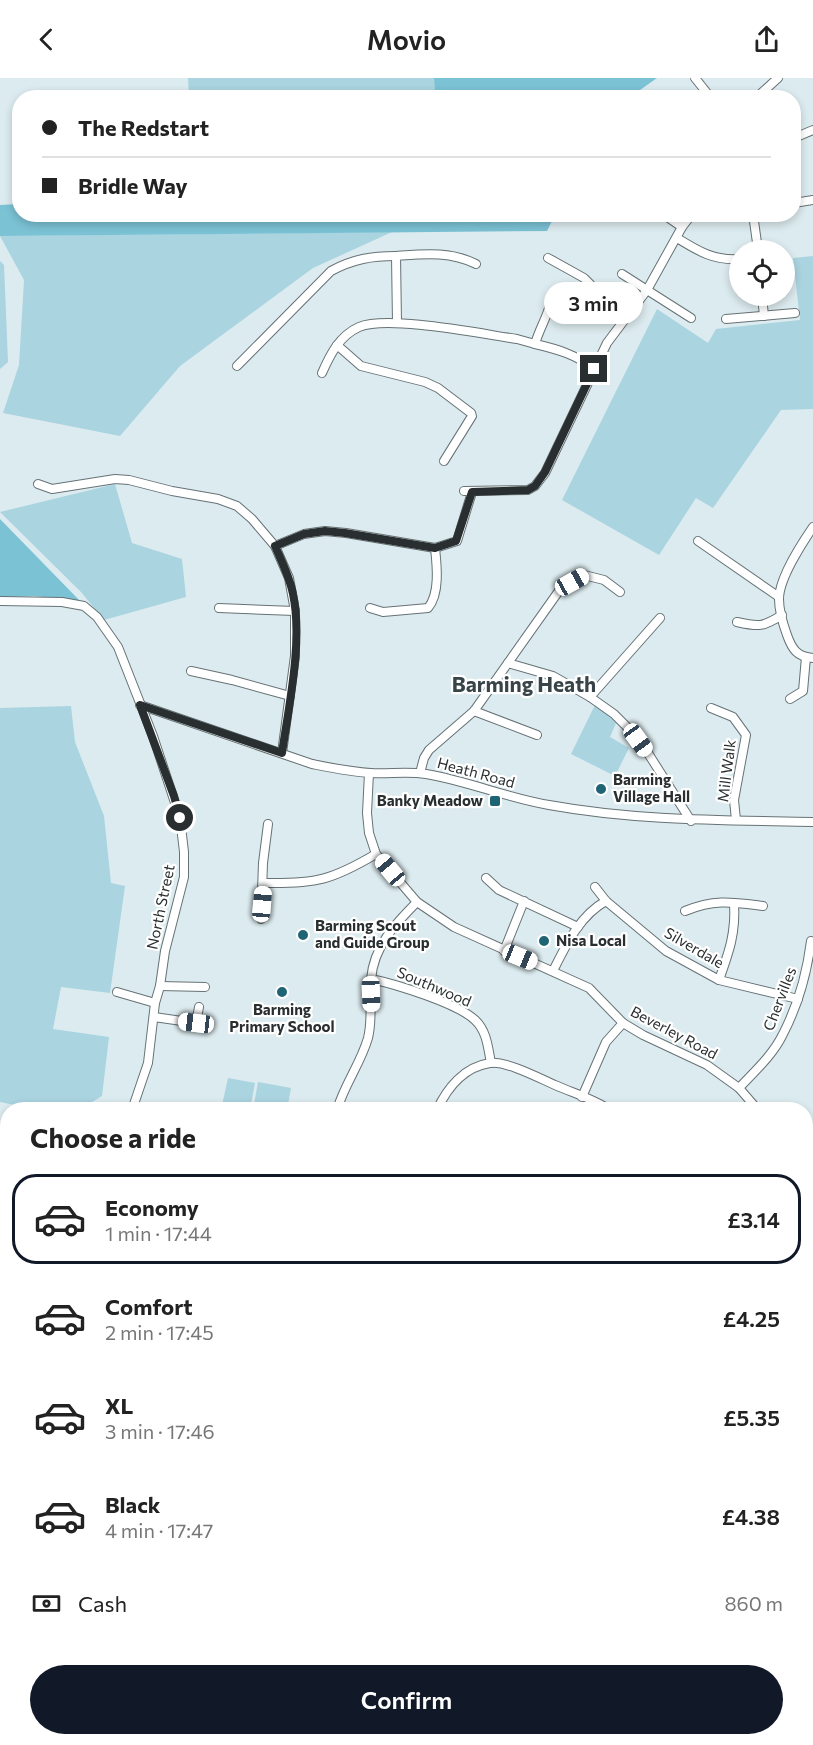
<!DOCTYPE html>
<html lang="en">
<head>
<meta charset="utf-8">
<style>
  :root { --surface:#fff; --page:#f6f6f6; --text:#222; --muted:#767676; --line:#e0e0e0; --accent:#111827 }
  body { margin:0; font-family:Commissioner,sans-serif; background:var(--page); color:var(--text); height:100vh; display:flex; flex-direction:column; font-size:22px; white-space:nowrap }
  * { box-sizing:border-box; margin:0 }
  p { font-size:20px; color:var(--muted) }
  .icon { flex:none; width:33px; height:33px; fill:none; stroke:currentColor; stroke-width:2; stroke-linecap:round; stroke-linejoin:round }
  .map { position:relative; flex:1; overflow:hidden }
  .drawer { position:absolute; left:0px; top:1024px; width:813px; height:644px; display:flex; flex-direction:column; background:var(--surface); border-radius:24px 24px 0 0; box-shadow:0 3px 9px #0003 }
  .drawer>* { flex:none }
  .hud { position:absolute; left:12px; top:12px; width:789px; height:132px; border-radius:24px; box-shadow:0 3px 9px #0003; display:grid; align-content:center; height:132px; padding:0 30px; background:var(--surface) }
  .fabs { position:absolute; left:729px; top:162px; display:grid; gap:12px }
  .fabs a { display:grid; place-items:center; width:66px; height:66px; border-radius:50%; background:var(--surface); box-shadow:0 3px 9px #0003; font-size:30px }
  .end { position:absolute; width:27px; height:27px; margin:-14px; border:8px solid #292f30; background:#fff; box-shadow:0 0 0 3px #fff }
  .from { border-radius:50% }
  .bubble { position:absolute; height:42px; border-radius:21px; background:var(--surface); box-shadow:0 3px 9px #0003; font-size:20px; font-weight:600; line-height:42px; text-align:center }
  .car { position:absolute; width:18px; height:36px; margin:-18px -9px; border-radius:8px; box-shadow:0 0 4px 2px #0007; background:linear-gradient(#fff 24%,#345 0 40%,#fff 0 76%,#345 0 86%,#fff 0) }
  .hud b { display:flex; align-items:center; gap:21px; height:57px; font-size:22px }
  .hud b+b { border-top:2px solid var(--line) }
  .hud i { width:15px; height:15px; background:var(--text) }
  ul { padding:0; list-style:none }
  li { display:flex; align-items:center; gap:18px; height:90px; margin:0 12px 9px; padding:0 18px; border:3px solid transparent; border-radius:24px }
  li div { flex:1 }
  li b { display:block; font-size:22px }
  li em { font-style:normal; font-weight:600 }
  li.active { border-color:var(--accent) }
  li>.icon { width:54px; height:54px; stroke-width:1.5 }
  h2 { padding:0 30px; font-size:27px; line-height:72px }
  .pay { display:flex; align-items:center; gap:15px; height:66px; padding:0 30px; font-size:22px }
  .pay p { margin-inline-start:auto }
  .cta { display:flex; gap:12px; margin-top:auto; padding:12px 30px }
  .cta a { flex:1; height:69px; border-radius:36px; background:var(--accent); color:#fff; font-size:24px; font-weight:600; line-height:69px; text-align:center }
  header { display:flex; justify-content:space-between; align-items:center; height:78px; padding:0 30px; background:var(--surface); font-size:27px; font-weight:600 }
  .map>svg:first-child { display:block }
  .green { fill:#aad4e0 }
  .forest { fill:#7bc2d5 }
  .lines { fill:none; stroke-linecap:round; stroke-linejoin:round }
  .minor-casing { stroke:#667276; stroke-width:10 }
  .primary-casing { stroke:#4b94a6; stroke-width:16 }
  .minor { stroke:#fff; stroke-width:8 }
  .primary { stroke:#9ee0f0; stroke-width:14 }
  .route { stroke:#292f30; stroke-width:8 }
  .poi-dot { fill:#1e6475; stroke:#fff; stroke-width:2 }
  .labels { text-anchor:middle; stroke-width:4.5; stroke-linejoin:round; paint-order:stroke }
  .street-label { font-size:15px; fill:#292f30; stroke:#fff }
  .poi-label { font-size:15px; font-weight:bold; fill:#292f30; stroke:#fff; text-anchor:start }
  .district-label { font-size:21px; font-weight:bold; fill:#384448; stroke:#fff }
</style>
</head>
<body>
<header><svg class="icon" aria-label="back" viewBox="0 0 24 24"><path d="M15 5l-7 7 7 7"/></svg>Movio<svg class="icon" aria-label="share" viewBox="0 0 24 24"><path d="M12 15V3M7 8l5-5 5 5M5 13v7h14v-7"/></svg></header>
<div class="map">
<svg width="813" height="1667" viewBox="0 0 813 1667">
  <rect width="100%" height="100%" fill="#dcebef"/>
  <g class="green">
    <path d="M188,0H434L435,19H189Z"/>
    <path d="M392,154L313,190L180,288L120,358L3,335L19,287L24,202L0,158Z"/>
    <path d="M813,178V331L781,332L713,430L696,420L659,477L562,422L657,231L708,265L716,251L800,242L793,180Z"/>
    <path d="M0,183L4,187L8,284L0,291Z"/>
    <path d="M115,406L132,465L182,481L186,519L104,542L81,514L0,434Z"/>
    <path d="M596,625L616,645L610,659L629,670L615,698L571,676Z"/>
    <path d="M71,628L75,664L104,738L111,805L125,808L110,915L61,909L53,951L109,959L102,1018L79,1032H39L0,1024V630Z"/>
    <path d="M228,1000L255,1005L250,1032H221Z"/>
    <path d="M258,1004L291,1010L287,1032H253Z"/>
    <path d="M813,1164V1261L806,1260V1169Z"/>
  </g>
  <g class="forest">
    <path d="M434,0H657L630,19H435Z"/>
    <path d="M19,126L20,136H425L445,138L447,136L555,137L547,153L0,158V127Z"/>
    <path d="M0,441L80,523L34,518L0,519Z"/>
  </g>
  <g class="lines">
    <defs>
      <g id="minor">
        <path d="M695,0L711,20"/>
        <path d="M756,20L778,0"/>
        <path d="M794,60L813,52"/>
        <path d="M794,125L813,122"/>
        <path d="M663,136L682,149"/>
        <path d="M753,136L758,172"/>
        <path d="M677,160C698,173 714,183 740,181"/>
        <path d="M548,180L584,200L625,241"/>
        <path d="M762,218L764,238"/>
        <path d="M550,227C546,241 539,252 535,266C557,271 577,277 594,291"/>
        <path d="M691,240L647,212L682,149L692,136"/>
        <path d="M726,241L795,235"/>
        <path d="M397,245L396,178C424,176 450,173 476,186"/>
        <path d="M337,267L361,288L425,304L438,310L471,335L472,338L444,383"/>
        <path d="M237,288L331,193C353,181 372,178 396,178"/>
        <path d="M322,295C330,277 339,258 359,249C388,237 482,256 517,261L535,266"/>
        <path d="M38,406L52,411L115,401L129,402L172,413L218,421L237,428L252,441L275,468L289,500L295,533V578L282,675"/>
        <path d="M464,413L528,412L535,408L545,395L607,265L647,212L622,196"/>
        <path d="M813,449C802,465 779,501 779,521C779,533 783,546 787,557C792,571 797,579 813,580"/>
        <path d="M698,463L779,519"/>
        <path d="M275,468L304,456L325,453L346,455L435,470L457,463L472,414"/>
        <path d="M0,523L62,524L84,528L97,539L118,569L153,658L180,740L184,774V799L165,873L160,908L155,925L148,985L132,1032"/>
        <path d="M219,530L295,533"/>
        <path d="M370,530L383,534L428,530C440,516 437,488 435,470"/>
        <path d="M737,544C759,549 763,549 782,537"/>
        <path d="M508,585L553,598L590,619L614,636L630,652L646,672L691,743"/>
        <path d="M191,593L232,602L290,618"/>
        <path d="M590,619L660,540"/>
        <path d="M790,621L803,613L806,579"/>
        <path d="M140,627L312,686C332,690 351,694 371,695C389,696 408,693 426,696C468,703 507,720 549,727C637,743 725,742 813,744"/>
        <path d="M711,630L733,639L746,657L734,722L736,742"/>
        <path d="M474,633L537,657"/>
        <path d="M369,695L367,735L369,755L376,776L417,824L454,849L589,910L623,945L643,957L707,987L739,1010L758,1032"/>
        <path d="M420,695L424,680L429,672L474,633L561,510L584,497L604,502L620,514"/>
        <path d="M486,800L499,812L578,849"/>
        <path d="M264,805C316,806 332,802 376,776"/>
        <path d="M595,809L606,823L666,873L719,902L798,921"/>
        <path d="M685,833C715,821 731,824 763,828"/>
        <path d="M261,841L263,785L268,746"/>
        <path d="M504,873L524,823"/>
        <path d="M553,893C566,867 580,837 606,823"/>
        <path d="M371,901C395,906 457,925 475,942C487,953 488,970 491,985"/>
        <path d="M719,902C729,874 736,855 734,825"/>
        <path d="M160,908L205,909"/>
        <path d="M117,914L155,925"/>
        <path d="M154,939L196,945L199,929"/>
        <path d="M739,1010C754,994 773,977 783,956C798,927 807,895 811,863"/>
        <path d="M582,1019L606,964L623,945"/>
        <path d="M337,1032C344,1007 361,985 368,960C373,940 369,921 371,901C374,868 395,846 417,824"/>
        <path d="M437,1032C447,1010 464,989 490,985C507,983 539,1000 555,1007C573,1015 594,1021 610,1032"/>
        <path d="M806,1315L813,1316"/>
        <path d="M0,1499L8,1500"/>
        <path d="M24,1667L25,1660"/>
        <path d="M650,1667L651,1660"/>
      </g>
      <g id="primary">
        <path d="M806,1095L813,1090"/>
        <path d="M0,1229L8,1230"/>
      </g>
    </defs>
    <use href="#minor" class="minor-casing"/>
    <use href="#primary" class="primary-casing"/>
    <use href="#minor" class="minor"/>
    <use href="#primary" class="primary"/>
  </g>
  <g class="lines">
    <path class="route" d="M180,740L174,718L140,627L282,675C289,627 303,563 293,516C290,500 282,484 275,468L304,456L325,453L345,455L435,470L456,463L472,414L528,412L535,408L545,394L594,291"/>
  </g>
  <g class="poi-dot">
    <circle cx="601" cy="711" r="6"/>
    <rect x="489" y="717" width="12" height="12" rx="3"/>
    <circle cx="303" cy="857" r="6"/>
    <circle cx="544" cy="863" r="6"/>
    <circle cx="282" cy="914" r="6"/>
  </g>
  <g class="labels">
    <g class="street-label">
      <text transform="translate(727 693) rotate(-83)" y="5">Mill Walk</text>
      <text transform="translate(476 695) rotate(15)" y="5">Heath Road</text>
      <text transform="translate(161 829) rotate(-78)" y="5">North Street</text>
      <text transform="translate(694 870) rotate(30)" y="5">Silverdale</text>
      <text transform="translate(434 909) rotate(23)" y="5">Southwood</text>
      <text transform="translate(780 921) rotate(-69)" y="5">Chervilles</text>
      <text transform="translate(674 955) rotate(28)" y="5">Beverley Road</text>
    </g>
    <g class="poi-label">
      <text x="613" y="707">Barming<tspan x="613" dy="17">Village Hall</tspan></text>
      <text x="483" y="728" text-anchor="end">Banky Meadow</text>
      <text x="315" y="853">Barming Scout<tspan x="315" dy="17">and Guide Group</tspan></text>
      <text x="556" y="868">Nisa Local</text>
      <text x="282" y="937" text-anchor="middle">Barming<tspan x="282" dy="17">Primary School</tspan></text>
    </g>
    <g class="district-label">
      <text x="524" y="614">Barming Heath</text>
    </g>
  </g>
</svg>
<div class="fabs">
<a><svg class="icon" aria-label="locate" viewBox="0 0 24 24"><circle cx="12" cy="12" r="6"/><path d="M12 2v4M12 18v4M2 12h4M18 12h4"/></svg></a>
</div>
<i class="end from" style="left:180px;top:740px"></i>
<i class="end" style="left:594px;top:291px"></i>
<div class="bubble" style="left:544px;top:204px;width:99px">3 min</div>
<i class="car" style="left:572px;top:504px;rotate:61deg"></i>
<i class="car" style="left:638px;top:662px;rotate:144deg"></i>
<i class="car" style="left:390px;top:792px;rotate:320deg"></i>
<i class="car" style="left:262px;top:826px;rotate:5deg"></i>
<i class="car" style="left:520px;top:879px;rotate:112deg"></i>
<i class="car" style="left:371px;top:916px;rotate:178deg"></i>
<i class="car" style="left:196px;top:945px;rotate:277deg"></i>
<div class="hud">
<b><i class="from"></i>The Redstart</b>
<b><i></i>Bridle Way</b>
</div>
<section class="drawer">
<h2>Choose a ride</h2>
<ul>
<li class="active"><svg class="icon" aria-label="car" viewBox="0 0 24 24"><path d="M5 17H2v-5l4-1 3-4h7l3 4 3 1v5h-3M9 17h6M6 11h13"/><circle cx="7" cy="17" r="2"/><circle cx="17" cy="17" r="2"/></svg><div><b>Economy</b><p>1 min · 17:44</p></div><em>£3.14</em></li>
<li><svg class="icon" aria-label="car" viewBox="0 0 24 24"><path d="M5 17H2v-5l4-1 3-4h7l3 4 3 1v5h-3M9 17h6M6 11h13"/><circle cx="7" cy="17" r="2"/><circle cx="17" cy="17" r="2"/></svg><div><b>Comfort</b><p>2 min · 17:45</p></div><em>£4.25</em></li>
<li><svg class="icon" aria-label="car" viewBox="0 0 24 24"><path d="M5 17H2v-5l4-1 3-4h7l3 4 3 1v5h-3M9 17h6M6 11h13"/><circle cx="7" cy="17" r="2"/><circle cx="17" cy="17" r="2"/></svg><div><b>XL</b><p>3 min · 17:46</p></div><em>£5.35</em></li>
<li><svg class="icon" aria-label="car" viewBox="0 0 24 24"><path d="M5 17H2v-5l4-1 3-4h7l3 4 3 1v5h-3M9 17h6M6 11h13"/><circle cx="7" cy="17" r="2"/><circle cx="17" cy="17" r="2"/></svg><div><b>Black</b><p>4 min · 17:47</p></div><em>£4.38</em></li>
</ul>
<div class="pay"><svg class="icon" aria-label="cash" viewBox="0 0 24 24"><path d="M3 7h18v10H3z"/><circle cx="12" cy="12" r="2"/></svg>Cash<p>860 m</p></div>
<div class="cta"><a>Confirm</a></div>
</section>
</div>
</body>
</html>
